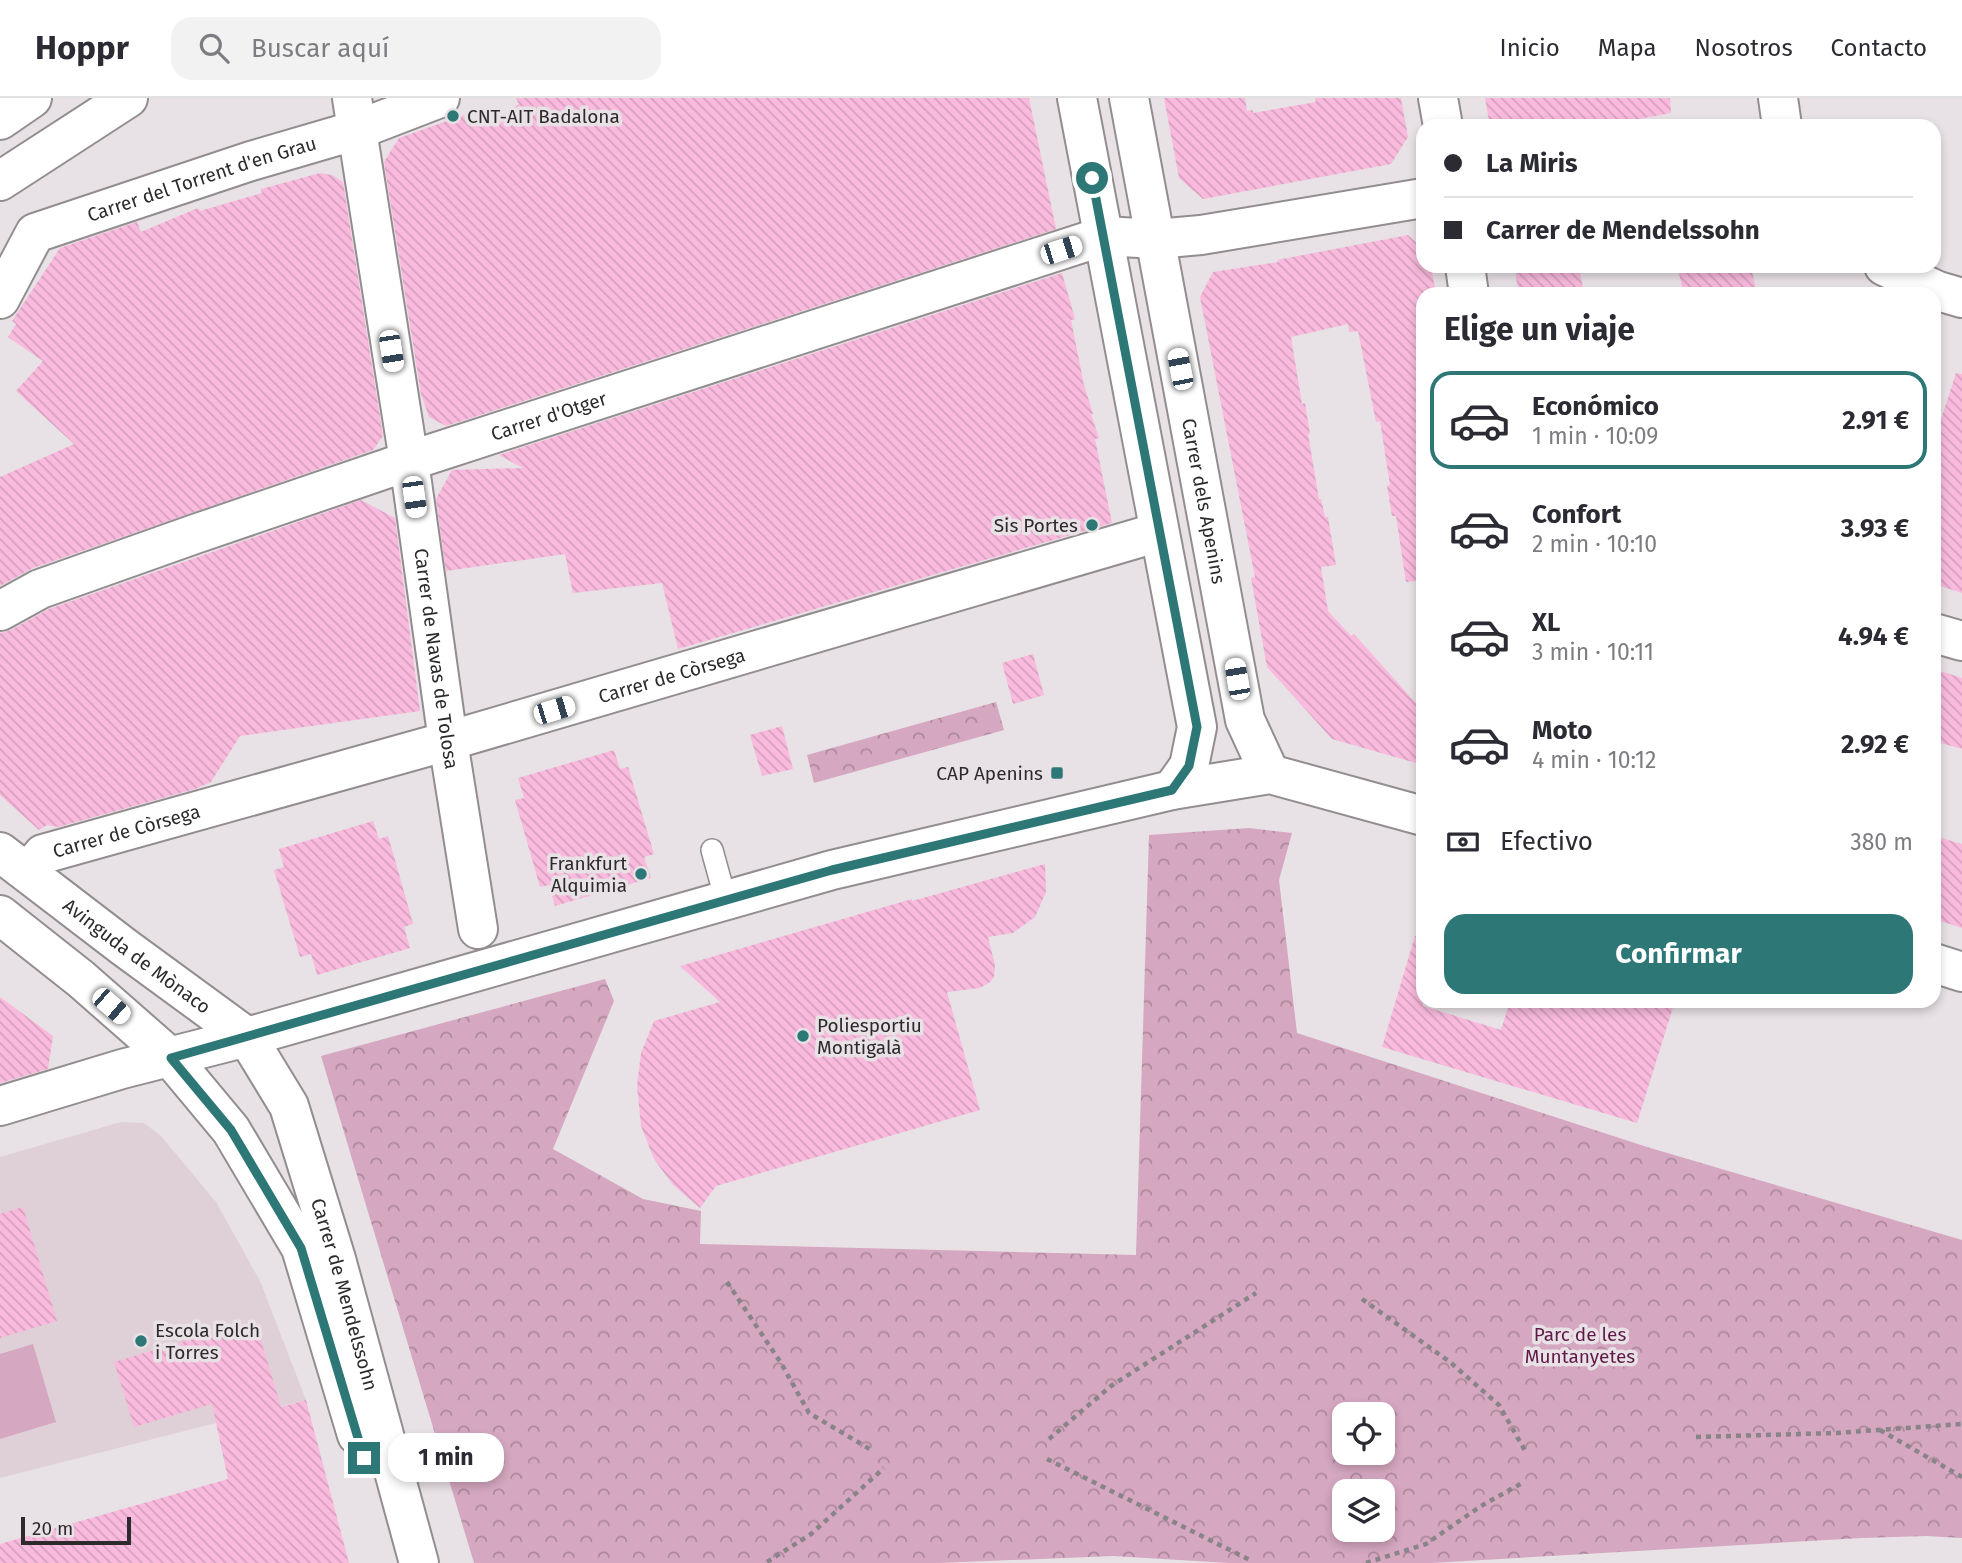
<!DOCTYPE html>
<html lang="es">
<head>
<meta charset="utf-8">
<style>
  :root { --surface:#fff; --page:#f2f2f3; --text:#2b2b33; --muted:#7c7c81; --line:#e1e1e2; --accent:#2e7777 }
  body { margin:0; font-family:"Fira Sans",sans-serif; background:var(--page); color:var(--text); height:100vh; display:flex; flex-direction:column; font-size:26px; white-space:nowrap }
  * { box-sizing:border-box; margin:0 }
  p { font-size:23px; color:var(--muted) }
  .icon { flex:none; width:38px; height:38px; fill:none; stroke:currentColor; stroke-width:2; stroke-linecap:round; stroke-linejoin:round }
  .map { position:relative; flex:1; overflow:hidden }
  .sheet { position:absolute; left:1416px; top:189px; width:525px; height:721px; display:flex; flex-direction:column; background:var(--surface); border-radius:21px; box-shadow:0 4px 10px #0003 }
  .sheet>* { flex:none }
  .guide { position:absolute; left:1416px; top:21px; width:525px; height:154px; border-radius:21px; box-shadow:0 4px 10px #0003; display:grid; align-content:center; height:154px; padding:0 28px; background:var(--surface) }
  .buttons { position:absolute; left:1332px; top:1304px; display:grid; gap:14px }
  .buttons a { display:grid; place-items:center; width:63px; height:63px; border-radius:14px; background:var(--surface); box-shadow:0 4px 10px #0003; font-size:35px }
  .scale { position:absolute; left:21px; bottom:18px; width:110px; box-sizing:border-box; padding-left:7px; border:4px solid #2d2a2c; border-top:0; font-size:19px; line-height:24px; white-space:nowrap; color:#2d2a2c; -webkit-text-stroke:5px #e8e1e5; paint-order:stroke }
  .end { position:absolute; width:32px; height:32px; margin:-16px; border:9px solid #2e7777; background:#fff; box-shadow:0 0 0 4px #fff }
  .from { border-radius:50% }
  .bubble { position:absolute; height:49px; border-radius:21px; background:var(--surface); box-shadow:0 4px 10px #0003; font-size:23px; font-weight:700; line-height:49px; text-align:center }
  .car { position:absolute; width:21px; height:42px; margin:-21px -10px; border-radius:9px; box-shadow:0 0 5px 2px #0007; background:linear-gradient(#fff 24%,#345 0 40%,#fff 0 76%,#345 0 86%,#fff 0) }
  .guide b { display:flex; align-items:center; gap:24px; height:66px; font-size:26px }
  .guide b+b { border-top:2px solid var(--line) }
  .guide i { width:18px; height:18px; background:var(--text) }
  ul { padding:0; list-style:none }
  li { display:flex; align-items:center; gap:21px; height:98px; margin:0 14px 10px; padding:0 14px; border:4px solid transparent; border-radius:21px }
  li div { flex:1 }
  li b { display:block; font-size:26px }
  li em { font-style:normal; font-weight:700 }
  li.selected { border-color:var(--accent) }
  li>.icon { width:63px; height:63px; stroke-width:1.5 }
  h2 { padding:0 28px; font-size:32px; line-height:84px }
  .pay { display:flex; align-items:center; gap:18px; height:77px; padding:0 28px; font-size:26px }
  .pay p { margin-inline-start:auto }
  .primary-button { display:flex; gap:14px; margin-top:auto; padding:14px 28px }
  .primary-button a { flex:1; height:80px; border-radius:21px; background:var(--accent); color:#fff; font-size:28px; font-weight:700; line-height:80px; text-align:center }
  header { display:flex; align-items:center; gap:42px; box-sizing:border-box; height:98px; padding:0 35px; background:var(--surface); border-bottom:2px solid var(--line) }
  header strong { font-size:33px }
  nav { display:flex; gap:38px; margin-inline-start:auto; font-size:24px }
  .search { width:490px; height:63px; background:var(--page); display:flex; align-items:center; gap:18px; box-sizing:border-box; padding:0 24px; border-radius:21px; color:var(--muted); font-size:26px }
  .map>svg:first-child { display:block }
  .built { fill:#dfd0d8 }
  .grass { fill:#d5a7c0 }
  .forest { fill:url(#forest-crowns); fill-rule:evenodd }
  .building { fill:url(#building-back-hatch) }
  .lines { fill:none; stroke-linecap:round; stroke-linejoin:round }
  .lane-casing { stroke:#938d90; stroke-width:24 }
  .street-casing { stroke:#938d90; stroke-width:42 }
  .secondary-casing { stroke:#938d90; stroke-width:42 }
  .path { stroke:#898487; stroke-width:4.5; stroke-dasharray:5 5; stroke-linecap:butt }
  .lane { stroke:#fff; stroke-width:21 }
  .street { stroke:#fff; stroke-width:38 }
  .secondary { stroke:#fff; stroke-width:38 }
  .route { stroke:#2e7777; stroke-width:9 }
  .poi-dot { fill:#2e7777; stroke:#e8e1e5; stroke-width:2.5 }
  .labels { text-anchor:middle; stroke-width:7; stroke-linejoin:round; paint-order:stroke }
  .poi-label { font-size:19px; fill:#2d2a2c; stroke:#e8e1e5; text-anchor:start }
  .street-label { font-size:19px; fill:#2d2a2c; stroke:#e8e1e5 }
  .park-label { font-size:19px; fill:#601947; stroke:#e8e1e5 }
</style>
</head>
<body>
<header>
<strong>Hoppr</strong>
<div class="search"><svg class="icon" aria-label="search" viewBox="0 0 24 24"><circle cx="10" cy="10" r="6"/><path d="M15 15l6 6"/></svg>Buscar aquí</div>
<nav><a>Inicio</a><a>Mapa</a><a>Nosotros</a><a>Contacto</a></nav>
</header>
<div class="map">
<svg width="1962" height="1465" viewBox="0 0 1962 1465">
  <defs>
    <pattern id="forest-crowns" width="20" height="18" patternUnits="userSpaceOnUse" patternTransform="scale(1.75)"><rect width="20" height="18" fill="#d5a7c0"/><path d="M2 6a3 3 0 1 1 6 0M12 15a3 3 0 1 1 6 0" fill="none" stroke="#ad889c"/></pattern>
    <pattern id="building-back-hatch" width="6" height="6" patternUnits="userSpaceOnUse" patternTransform="scale(1.75)"><rect width="6" height="6" fill="#f9badd"/><path d="M-1 5l2 2M0 0l6 6M5-1l2 2" fill="none" stroke="#d6a0be"/></pattern>
  </defs>
  <rect width="100%" height="100%" fill="#e8e1e5"/>
  <path class="built" d="M121,1024L144,1025L161,1038L216,1104L260,1183L306,1302L0,1380V1059Z"/>
  <path class="grass" d="M33,1246L56,1324L0,1341V1256Z"/>
  <g class="forest">
    <path d="M996,604L1004,632L814,685L807,657Z"/>
    <path d="M1249,730L1292,735L1279,782L1297,935L1647,1049L1962,1142V1440L1926,1438L1862,1440L1431,1465H1229L1113,1458L938,1465H474L321,958L605,881L614,903L553,1051L643,1101L701,1113L700,1146L1136,1157L1149,737ZM1344,1316H1382V1354H1344ZM1344,1393H1382V1432H1344Z"/>
  </g>
  <g class="building">
    <path d="M516,0H1029L1056,131L446,328L429,319L421,296L384,64L399,40L464,17L470,24L516,13L515,8L519,6Z"/>
    <path d="M1164,0H1245L1247,13L1253,12V15L1316,4L1315,0H1401L1408,39L1391,66L1203,101L1179,80Z"/>
    <path d="M1485,0H1670L1671,15L1600,28H1490Z"/>
    <path d="M320,75L332,77L343,84L383,338L373,352L33,470L0,488V379L74,346L16,293L43,263L8,239L16,226L12,223L60,150L137,124L141,134L198,110L200,113L262,95L261,91Z"/>
    <path d="M1408,137L1423,151V168H1431L1436,196H1423V482L1406,484L1396,418H1392L1387,388L1390,387L1380,323L1376,324L1358,233L1349,234L1348,226L1291,239L1302,306L1305,305L1310,336H1308L1319,401H1321L1325,419H1328L1336,467L1321,469L1328,513L1351,538L1354,536L1423,613V667L1332,641L1267,569L1251,480L1255,479L1200,199L1213,174L1279,164L1277,162Z"/>
    <path d="M1514,168H1579L1584,196H1519Z"/>
    <path d="M1677,168H1751L1757,196H1684Z"/>
    <path d="M1062,175L1075,221L1071,222L1084,287L1093,316H1091L1099,340L1095,341L1112,425L678,551L662,485L573,495L565,456L446,473L436,401L452,372L523,370L499,357Z"/>
    <path d="M1956,275L1962,276V495L1934,486V343Z"/>
    <path d="M361,402L395,420L420,613L240,638L211,684L195,691L58,729L47,727L39,732L0,697V535L11,532L49,511Z"/>
    <path d="M1033,556L1044,597L1013,606L1002,565Z"/>
    <path d="M1934,571L1962,580V651L1934,643Z"/>
    <path d="M782,628L793,671L762,678L750,637Z"/>
    <path d="M614,652L620,671L628,669L654,756L644,759L651,780L555,808L549,787L540,789L515,702L524,700L518,680Z"/>
    <path d="M373,723L379,741L388,738L397,769L413,826L404,829L410,850L317,877L311,856L300,859L274,772L284,769L279,751Z"/>
    <path d="M1934,738L1962,746V830L1934,821Z"/>
    <path d="M1045,766L1046,794L1035,819L1013,835L988,839L995,867L994,879L990,884L980,890L947,894L980,1012L716,1088L700,1110L673,1087L654,1061L641,1028L637,988L641,955L654,923L720,904L680,868L912,801V803Z"/>
    <path d="M1415,838L1423,839V908L1501,932L1510,903H1675L1637,1025L1382,949Z"/>
    <path d="M0,899L53,938L48,971L0,985Z"/>
    <path d="M23,1109L57,1223L0,1240V1116Z"/>
    <path d="M255,1222L281,1309L306,1302L349,1465H0V1446L228,1381L212,1306L134,1329L114,1264Z"/>
  </g>
  <g class="lines">
    <defs>
      <path id="lane" d="M712,752L726,803"/>
      <g id="street">
        <path id="s1" d="M352,0L409,363L448,643L478,831"/>
        <path d="M1077,0L1197,629L1189,668L1172,692"/>
        <path id="s2" d="M1129,0L1245,622L1270,676"/>
        <path d="M1438,0L1443,28"/>
        <path d="M1778,0L1782,28"/>
        <path d="M0,22L32,0"/>
        <path d="M0,83L128,0"/>
        <path d="M1465,168L1469,196"/>
        <path d="M1884,168L1938,193L1962,200"/>
        <path id="s3" d="M0,201L35,135L251,63L357,32L440,0"/>
        <path id="s4" d="M0,513L40,491L195,436L409,363L1104,138L1156,141L1201,137L1423,100"/>
        <path d="M1934,535L1962,543"/>
        <path id="s5" d="M28,774L43,756L448,643L1159,434"/>
        <path d="M1934,865L1962,874"/>
        <path d="M0,1008L122,971L247,939L832,772L1172,692L1270,676L1423,718"/>
      </g>
      <g id="secondary">
        <path id="s6" d="M0,754L124,849L247,939L289,1008L336,1161L419,1465"/>
        <path d="M0,817L81,881L171,960L231,1032L301,1150L357,1337"/>
      </g>
    </defs>
    <use href="#lane" class="lane-casing"/>
    <use href="#street" class="street-casing"/>
    <use href="#secondary" class="secondary-casing"/>
    <g class="path">
      <path d="M727,1184L781,1265L809,1315L873,1353"/>
      <path d="M1362,1201L1450,1264L1499,1307L1527,1356"/>
      <path d="M1880,1332L1962,1379"/>
      <path d="M1696,1339L1836,1335L1962,1326"/>
      <path d="M1049,1341L1111,1288L1256,1195"/>
      <path d="M1047,1361L1250,1462"/>
      <path d="M767,1464L811,1436L884,1370"/>
      <path d="M1366,1465L1426,1446L1481,1408L1524,1384"/>
    </g>
    <use href="#lane" class="lane"/>
    <use href="#street" class="street"/>
    <use href="#secondary" class="secondary"/>
  </g>
  <g class="lines">
    <path class="route" d="M364,1360L301,1150L231,1032L171,960L832,772L1172,692L1189,668L1197,629L1092,80"/>
  </g>
  <g class="poi-dot">
    <circle cx="453" cy="18" r="7"/>
    <circle cx="1092" cy="427" r="7"/>
    <rect x="1050" y="668" width="14" height="14" rx="3.5"/>
    <circle cx="641" cy="776" r="7"/>
    <circle cx="803" cy="938" r="7"/>
    <circle cx="141" cy="1243" r="7"/>
  </g>
  <g class="labels">
    <g class="poi-label">
      <text x="467" y="25">CNT-AIT Badalona</text>
      <text x="1078" y="434" text-anchor="end">Sis Portes</text>
      <text x="1043" y="682" text-anchor="end">CAP Apenins</text>
      <text x="627" y="772" text-anchor="end">Frankfurt<tspan x="627" dy="22">Alquimia</tspan></text>
      <text x="817" y="934">Poliesportiu<tspan x="817" dy="22">Montigalà</tspan></text>
      <text x="155" y="1239">Escola Folch<tspan x="155" dy="22">i Torres</tspan></text>
    </g>
    <g class="street-label">
      <text dy="7" stroke="none"><textPath href="#s3" startOffset="250">Carrer del Torrent d'en Grau</textPath></text>
      <text dy="7" stroke="none"><textPath href="#s4" startOffset="583">Carrer d'Otger</textPath></text>
      <text dy="7" stroke="none"><textPath href="#s2" startOffset="410">Carrer dels Apenins</textPath></text>
      <text dy="7" stroke="none"><textPath href="#s1" startOffset="567">Carrer de Navas de Tolosa</textPath></text>
      <text dy="7" stroke="none"><textPath href="#s5" startOffset="677">Carrer de Còrsega</textPath></text>
      <text dy="7" stroke="none"><textPath href="#s5" startOffset="110">Carrer de Còrsega</textPath></text>
      <text dy="7" stroke="none"><textPath href="#s6" startOffset="172">Avinguda de Mònaco</textPath></text>
      <text dy="7" stroke="none"><textPath href="#s6" startOffset="586">Carrer de Mendelssohn</textPath></text>
    </g>
    <g class="park-label">
      <text x="1580" y="1243">Parc de les<tspan x="1580" dy="22">Muntanyetes</tspan></text>
    </g>
  </g>
</svg>
<div class="buttons">
<a><svg class="icon" aria-label="locate" viewBox="0 0 24 24"><circle cx="12" cy="12" r="6"/><path d="M12 2v4M12 18v4M2 12h4M18 12h4"/></svg></a>
<a><svg class="icon" aria-label="layers" viewBox="0 0 24 24"><path d="M12 4l9 5-9 5-9-5zM3 14l9 5 9-5"/></svg></a>
</div>
<div class="scale">20 m</div>
<i class="end from" style="left:1092px;top:80px"></i>
<i class="end" style="left:364px;top:1360px"></i>
<div class="bubble" style="left:388px;top:1335px;width:116px">1 min</div>
<i class="car" style="left:1061px;top:152px;rotate:72deg"></i>
<i class="car" style="left:391px;top:253px;rotate:171deg"></i>
<i class="car" style="left:1180px;top:271px;rotate:349deg"></i>
<i class="car" style="left:414px;top:399px;rotate:172deg"></i>
<i class="car" style="left:1237px;top:581px;rotate:350deg"></i>
<i class="car" style="left:554px;top:612px;rotate:73deg"></i>
<i class="car" style="left:111px;top:908px;rotate:131deg"></i>
<div class="guide">
<b><i class="from"></i>La Miris</b>
<b><i></i>Carrer de Mendelssohn</b>
</div>
<section class="sheet">
<h2>Elige un viaje</h2>
<ul>
<li class="selected"><svg class="icon" aria-label="car" viewBox="0 0 24 24"><path d="M5 17H2v-5l4-1 3-4h7l3 4 3 1v5h-3M9 17h6M6 11h13"/><circle cx="7" cy="17" r="2"/><circle cx="17" cy="17" r="2"/></svg><div><b>Económico</b><p>1 min · 10:09</p></div><em>2.91 €</em></li>
<li><svg class="icon" aria-label="car" viewBox="0 0 24 24"><path d="M5 17H2v-5l4-1 3-4h7l3 4 3 1v5h-3M9 17h6M6 11h13"/><circle cx="7" cy="17" r="2"/><circle cx="17" cy="17" r="2"/></svg><div><b>Confort</b><p>2 min · 10:10</p></div><em>3.93 €</em></li>
<li><svg class="icon" aria-label="car" viewBox="0 0 24 24"><path d="M5 17H2v-5l4-1 3-4h7l3 4 3 1v5h-3M9 17h6M6 11h13"/><circle cx="7" cy="17" r="2"/><circle cx="17" cy="17" r="2"/></svg><div><b>XL</b><p>3 min · 10:11</p></div><em>4.94 €</em></li>
<li><svg class="icon" aria-label="car" viewBox="0 0 24 24"><path d="M5 17H2v-5l4-1 3-4h7l3 4 3 1v5h-3M9 17h6M6 11h13"/><circle cx="7" cy="17" r="2"/><circle cx="17" cy="17" r="2"/></svg><div><b>Moto</b><p>4 min · 10:12</p></div><em>2.92 €</em></li>
</ul>
<div class="pay"><svg class="icon" aria-label="cash" viewBox="0 0 24 24"><path d="M3 7h18v10H3z"/><circle cx="12" cy="12" r="2"/></svg>Efectivo<p>380 m</p></div>
<div class="primary-button"><a>Confirmar</a></div>
</section>
</div>
</body>
</html>
